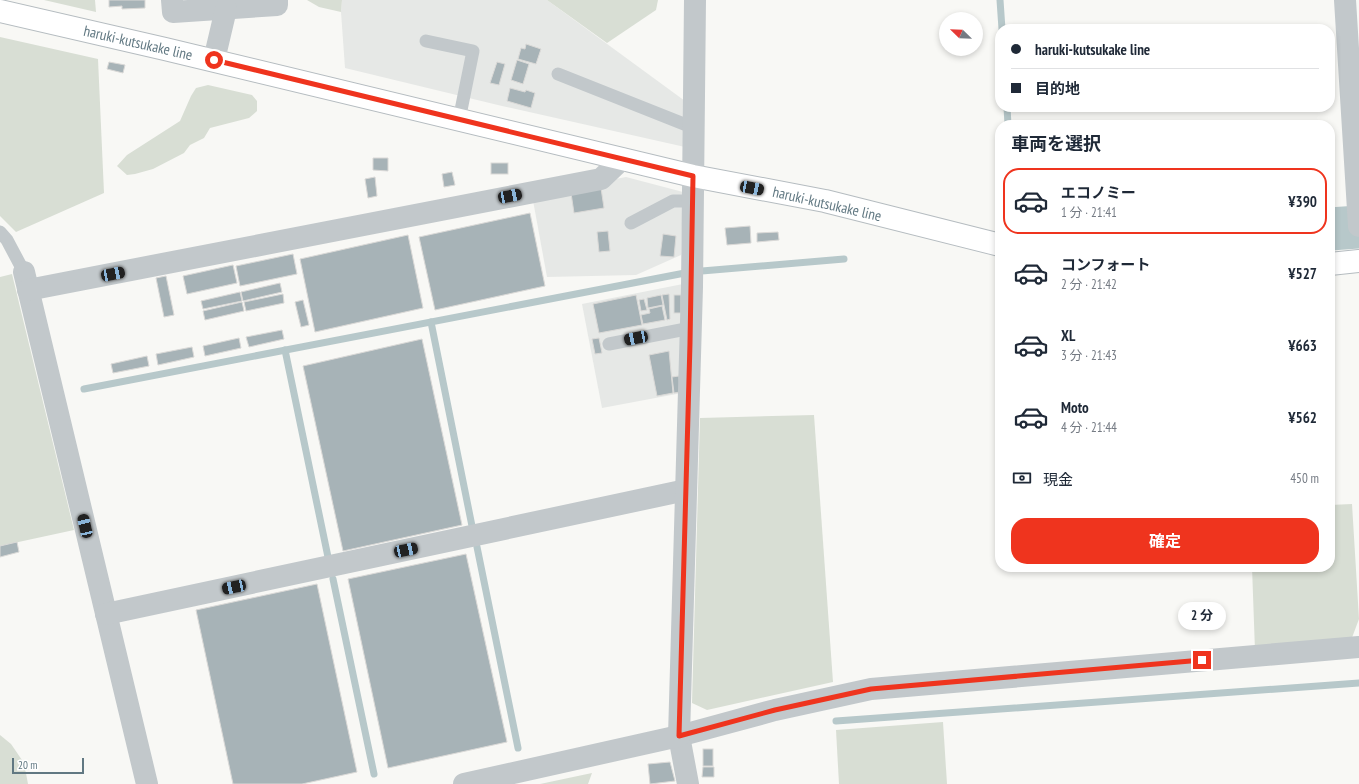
<!DOCTYPE html>
<html lang="ja">
<head>
<meta charset="utf-8">
<style>
  :root { --surface:#fff; --page:#f6f6f7; --text:#1f2937; --muted:#747a83; --line:#e0e1e3; --accent:#ef341e }
  body { margin:0; font-family:"PT Sans Narrow","Noto Sans JP",sans-serif; background:var(--page); color:var(--text); height:100vh; display:flex; flex-direction:column; font-size:15px; white-space:nowrap }
  * { box-sizing:border-box; margin:0 }
  p { font-size:13px; color:var(--muted) }
  .icon { flex:none; width:22px; height:22px; fill:none; stroke:currentColor; stroke-width:2; stroke-linecap:round; stroke-linejoin:round }
  .map { position:relative; flex:1; overflow:hidden }
  .panel { position:absolute; left:995px; top:120px; width:340px; height:452px; display:flex; flex-direction:column; background:var(--surface); border-radius:16px; box-shadow:0 2px 6px #0003 }
  .panel>* { flex:none }
  .banner { position:absolute; left:995px; top:24px; width:340px; height:88px; border-radius:16px; box-shadow:0 2px 6px #0003; display:grid; align-content:center; height:88px; padding:0 16px; background:var(--surface) }
  .needle { width:26px; rotate:293deg }
  .fabs { position:absolute; left:939px; top:12px; display:grid; gap:8px }
  .fabs a { display:grid; place-items:center; width:44px; height:44px; border-radius:50%; background:var(--surface); box-shadow:0 2px 6px #0003; font-size:20px }
  .scale { position:absolute; left:12px; bottom:10px; width:72px; box-sizing:border-box; padding-left:4px; border:2px solid #617882; border-top:0; font-size:11px; line-height:14px; white-space:nowrap; color:#617882; -webkit-text-stroke:3px #fff; paint-order:stroke }
  .end { position:absolute; width:18px; height:18px; margin:-9px; border:5px solid #ef341e; background:#fff; box-shadow:0 0 0 2px #fff }
  .from { border-radius:50% }
  .bubble { position:absolute; height:28px; border-radius:14px; background:var(--surface); box-shadow:0 2px 6px #0003; font-size:13px; font-weight:700; line-height:28px; text-align:center }
  .car { position:absolute; width:12px; height:24px; margin:-12px -6px; border-radius:5px; box-shadow:0 0 3px 1px #0007; background:linear-gradient(#222 24%,#8ab4d8 0 40%,#222 0 76%,#8ab4d8 0 86%,#222 0) }
  .banner b { display:flex; align-items:center; gap:14px; height:38px; font-size:15px }
  .banner b+b { border-top:1px solid var(--line) }
  .banner i { width:10px; height:10px; background:var(--text) }
  ul { padding:0; list-style:none }
  li { display:flex; align-items:center; gap:12px; height:66px; margin:0 8px 6px; padding:0 8px; border:2px solid transparent; border-radius:16px }
  li div { flex:1 }
  li b { display:block; font-size:15px }
  li em { font-style:normal; font-weight:700 }
  li.active { border-color:var(--accent) }
  li>.icon { width:36px; height:36px; stroke-width:1.5 }
  h2 { padding:0 16px; font-size:18px; line-height:48px }
  .pay { display:flex; align-items:center; gap:10px; height:44px; padding:0 16px; font-size:15px }
  .pay p { margin-inline-start:auto }
  .button { display:flex; gap:8px; margin-top:auto; padding:8px 16px }
  .button a { flex:1; height:46px; border-radius:16px; background:var(--accent); color:#fff; font-size:16px; font-weight:700; line-height:46px; text-align:center }
  .map>svg:first-child { display:block }
  .built { fill:#e6e8e6 }
  .green { fill:#d8ded4 }
  .lines { fill:none; stroke-linecap:round; stroke-linejoin:round }
  .stream { stroke:#b7c8ca; stroke-width:7 }
  .river { stroke:#b7c8ca; stroke-width:43 }
  .building { fill:#a7b3b7; stroke:#dad9d7 }
  .secondary-casing { stroke:#b5bcc0; stroke-width:24 }
  .service { stroke:#c2c8cb; stroke-width:13 }
  .minor { stroke:#c2c8cb; stroke-width:22 }
  .tertiary { stroke:#c2c8cb; stroke-width:22 }
  .secondary { stroke:#fff; stroke-width:22 }
  .route { stroke:#ef341e; stroke-width:5 }
  .labels { text-anchor:middle; stroke-width:4; stroke-linejoin:round; paint-order:stroke }
  .street-label { font-size:15px; fill:#617882; stroke:#fff }
</style>
</head>
<body>
<div class="map">
<svg width="1359" height="784" viewBox="0 0 1359 784">
  <rect width="100%" height="100%" fill="#f8f8f5"/>
  <g class="built">
    <path d="M342,0H547L685,101V147L502,106L345,68L341,12Z"/>
    <path d="M626,177L683,192L681,255L636,275L547,277L532,195Z"/>
    <path d="M683,284L682,393L602,408L582,304Z"/>
  </g>
  <g class="green">
    <path d="M44,0H95L96,12Z"/>
    <path d="M307,0H342L341,12L319,7Z"/>
    <path d="M547,0H658L656,10L607,43Z"/>
    <path d="M0,37L98,59L104,193L16,232L0,216Z"/>
    <path d="M208,85L252,95L257,101V111L249,118L210,128L204,138L190,145L184,153L153,169L135,174L127,175L117,166L127,155L180,121L191,96L196,88Z"/>
    <path d="M12,274L74,530L0,546V277Z"/>
    <path d="M814,415L833,682L707,710L692,703L700,418Z"/>
    <path d="M1352,504L1359,619L1350,643L1255,651L1252,567H1330V505Z"/>
    <path d="M943,722L947,784H839L836,730Z"/>
    <path d="M0,735L11,744L24,763L28,784H0Z"/>
    <path d="M592,773L588,784H540Z"/>
  </g>
  <g class="lines">
    <g class="stream">
      <path d="M1000,0L1002,29"/>
      <path d="M1007,107L1008,125"/>
      <path d="M431,322L472,526"/>
      <path d="M285,350L328,557"/>
      <path d="M84,389L690,272L844,259"/>
      <path d="M477,547L518,748"/>
      <path d="M333,579L374,774"/>
      <path d="M836,721L1359,683"/>
    </g>
    <path class="river" d="M1330,229L1359,227"/>
  </g>
  <g class="building">
    <path d="M109,0H145V8L122,9V6L109,7Z"/>
    <path d="M526,44L541,49L536,64L518,59L521,48L525,49Z"/>
    <path d="M517,60L529,64L523,84L511,80Z"/>
    <path d="M109,62L125,65L123,73L107,69Z"/>
    <path d="M497,62L505,64L499,85L490,83Z"/>
    <path d="M510,88L525,92L526,90L535,93L531,108L507,101Z"/>
    <path d="M373,158H388V171L373,170Z"/>
    <rect x="491" y="163" width="17" height="11"/>
    <path d="M452,172L455,185L444,187L442,174Z"/>
    <path d="M375,177L377,196L368,198L365,179Z"/>
    <path d="M601,188L604,208L574,213L571,193Z"/>
    <path d="M530,213L545,286L435,310L419,237Z"/>
    <path d="M750,226L751,243L727,245L725,228Z"/>
    <path d="M608,231L610,251L599,252L597,232Z"/>
    <path d="M778,232L779,240L757,242V233Z"/>
    <path d="M663,234L676,236L674,257L660,256Z"/>
    <path d="M408,235L423,308L315,332L300,259Z"/>
    <path d="M293,254L297,274L240,286L236,266Z"/>
    <path d="M233,265L237,283L187,294L183,276Z"/>
    <path d="M166,276L174,315L164,317L156,278Z"/>
    <path d="M280,283L282,292L243,301L241,292Z"/>
    <path d="M240,292L242,301L203,309L201,301Z"/>
    <path d="M283,294L284,303L246,311L244,302Z"/>
    <path d="M669,294L670,319L667,320L662,295Z"/>
    <path d="M636,295L642,325L599,333L593,304Z"/>
    <path d="M661,295L663,305L648,308L647,298Z"/>
    <rect x="674" y="295" width="7" height="18"/>
    <path d="M644,299L647,310L641,311L639,300Z"/>
    <path d="M303,300L309,325L301,327L295,302Z"/>
    <path d="M242,302L244,311L205,320L203,311Z"/>
    <path d="M662,306L665,320L643,324L641,315L650,313L649,309Z"/>
    <path d="M282,330L284,339L249,347L246,337Z"/>
    <path d="M239,338L241,348L205,356L203,346Z"/>
    <path d="M599,338L602,353L595,354L592,339Z"/>
    <path d="M422,339L462,525L343,551L303,366Z"/>
    <path d="M192,347L194,357L158,365L156,354Z"/>
    <path d="M669,351L673,393L657,396L649,355Z"/>
    <path d="M147,356L149,366L113,373L111,364Z"/>
    <path d="M679,376L680,392L674,393L672,377Z"/>
    <path d="M17,542L19,552L0,557V546Z"/>
    <path d="M466,554L507,742L388,768L348,579Z"/>
    <path d="M317,584L357,772L302,784H233L196,610Z"/>
    <rect x="703" y="749" width="10" height="17"/>
    <path d="M670,762L675,781L650,784L648,764Z"/>
    <path d="M703,767H714V777H702Z"/>
  </g>
  <g class="lines">
    <defs>
      <g id="secondary">
        <path d="M0,11L165,49L693,176L825,201L1000,245"/>
        <path d="M1330,264L1359,261"/>
      </g>
    </defs>
    <use href="#secondary" class="secondary-casing"/>
    <g class="service">
      <path d="M426,41L473,51L459,120"/>
      <path d="M558,74L694,128"/>
      <path d="M631,223L673,201H693"/>
      <path d="M0,232L7,240L24,272"/>
      <path d="M609,344L691,328"/>
    </g>
    <g class="minor">
      <path d="M172,0L173,12L277,5V0"/>
      <path d="M214,60L226,9"/>
      <path d="M24,272L147,784"/>
      <path d="M28,290L601,179L622,159"/>
      <path d="M106,614L686,490"/>
      <path d="M679,736L775,710L871,689L1359,647"/>
      <path d="M688,784L679,736L692,287L695,0"/>
    </g>
    <g class="tertiary">
      <path d="M1345,0L1359,226"/>
      <path d="M464,784L679,736"/>
    </g>
    <use href="#secondary" class="secondary"/>
  </g>
  <g class="lines">
    <path class="route" d="M214,60L693,176L690,343L679,736L775,710L871,689L1202,660"/>
  </g>
  <g class="labels">
    <g class="street-label">
      <text transform="translate(138 43) rotate(13)" y="5">haruki-kutsukake line</text>
      <text transform="translate(827 204) rotate(13)" y="5">haruki-kutsukake line</text>
    </g>
  </g>
</svg>
<div class="fabs">
<a><svg class="needle" viewBox="-14 -14 28 28"><path d="M0-13l5 13h-10z" fill="#e53935"/><path d="M0 13l5-13h-10z" fill="#747a83"/></svg></a>
</div>
<div class="scale">20 m</div>
<i class="end from" style="left:214px;top:60px"></i>
<i class="end" style="left:1202px;top:660px"></i>
<div class="bubble" style="left:1178px;top:602px;width:48px">2 分</div>
<i class="car" style="left:752px;top:188px;rotate:101deg"></i>
<i class="car" style="left:510px;top:196px;rotate:79deg"></i>
<i class="car" style="left:113px;top:274px;rotate:79deg"></i>
<i class="car" style="left:636px;top:338px;rotate:259deg"></i>
<i class="car" style="left:85px;top:526px;rotate:347deg"></i>
<i class="car" style="left:406px;top:550px;rotate:78deg"></i>
<i class="car" style="left:234px;top:587px;rotate:258deg"></i>
<div class="banner">
<b><i class="from"></i>haruki-kutsukake line</b>
<b><i></i>目的地</b>
</div>
<section class="panel">
<h2>車両を選択</h2>
<ul>
<li class="active"><svg class="icon" aria-label="car" viewBox="0 0 24 24"><path d="M5 17H2v-5l4-1 3-4h7l3 4 3 1v5h-3M9 17h6M6 11h13"/><circle cx="7" cy="17" r="2"/><circle cx="17" cy="17" r="2"/></svg><div><b>エコノミー</b><p>1 分 · 21:41</p></div><em>¥390</em></li>
<li><svg class="icon" aria-label="car" viewBox="0 0 24 24"><path d="M5 17H2v-5l4-1 3-4h7l3 4 3 1v5h-3M9 17h6M6 11h13"/><circle cx="7" cy="17" r="2"/><circle cx="17" cy="17" r="2"/></svg><div><b>コンフォート</b><p>2 分 · 21:42</p></div><em>¥527</em></li>
<li><svg class="icon" aria-label="car" viewBox="0 0 24 24"><path d="M5 17H2v-5l4-1 3-4h7l3 4 3 1v5h-3M9 17h6M6 11h13"/><circle cx="7" cy="17" r="2"/><circle cx="17" cy="17" r="2"/></svg><div><b>XL</b><p>3 分 · 21:43</p></div><em>¥663</em></li>
<li><svg class="icon" aria-label="car" viewBox="0 0 24 24"><path d="M5 17H2v-5l4-1 3-4h7l3 4 3 1v5h-3M9 17h6M6 11h13"/><circle cx="7" cy="17" r="2"/><circle cx="17" cy="17" r="2"/></svg><div><b>Moto</b><p>4 分 · 21:44</p></div><em>¥562</em></li>
</ul>
<div class="pay"><svg class="icon" aria-label="cash" viewBox="0 0 24 24"><path d="M3 7h18v10H3z"/><circle cx="12" cy="12" r="2"/></svg>現金<p>450 m</p></div>
<div class="button"><a>確定</a></div>
</section>
</div>
</body>
</html>
